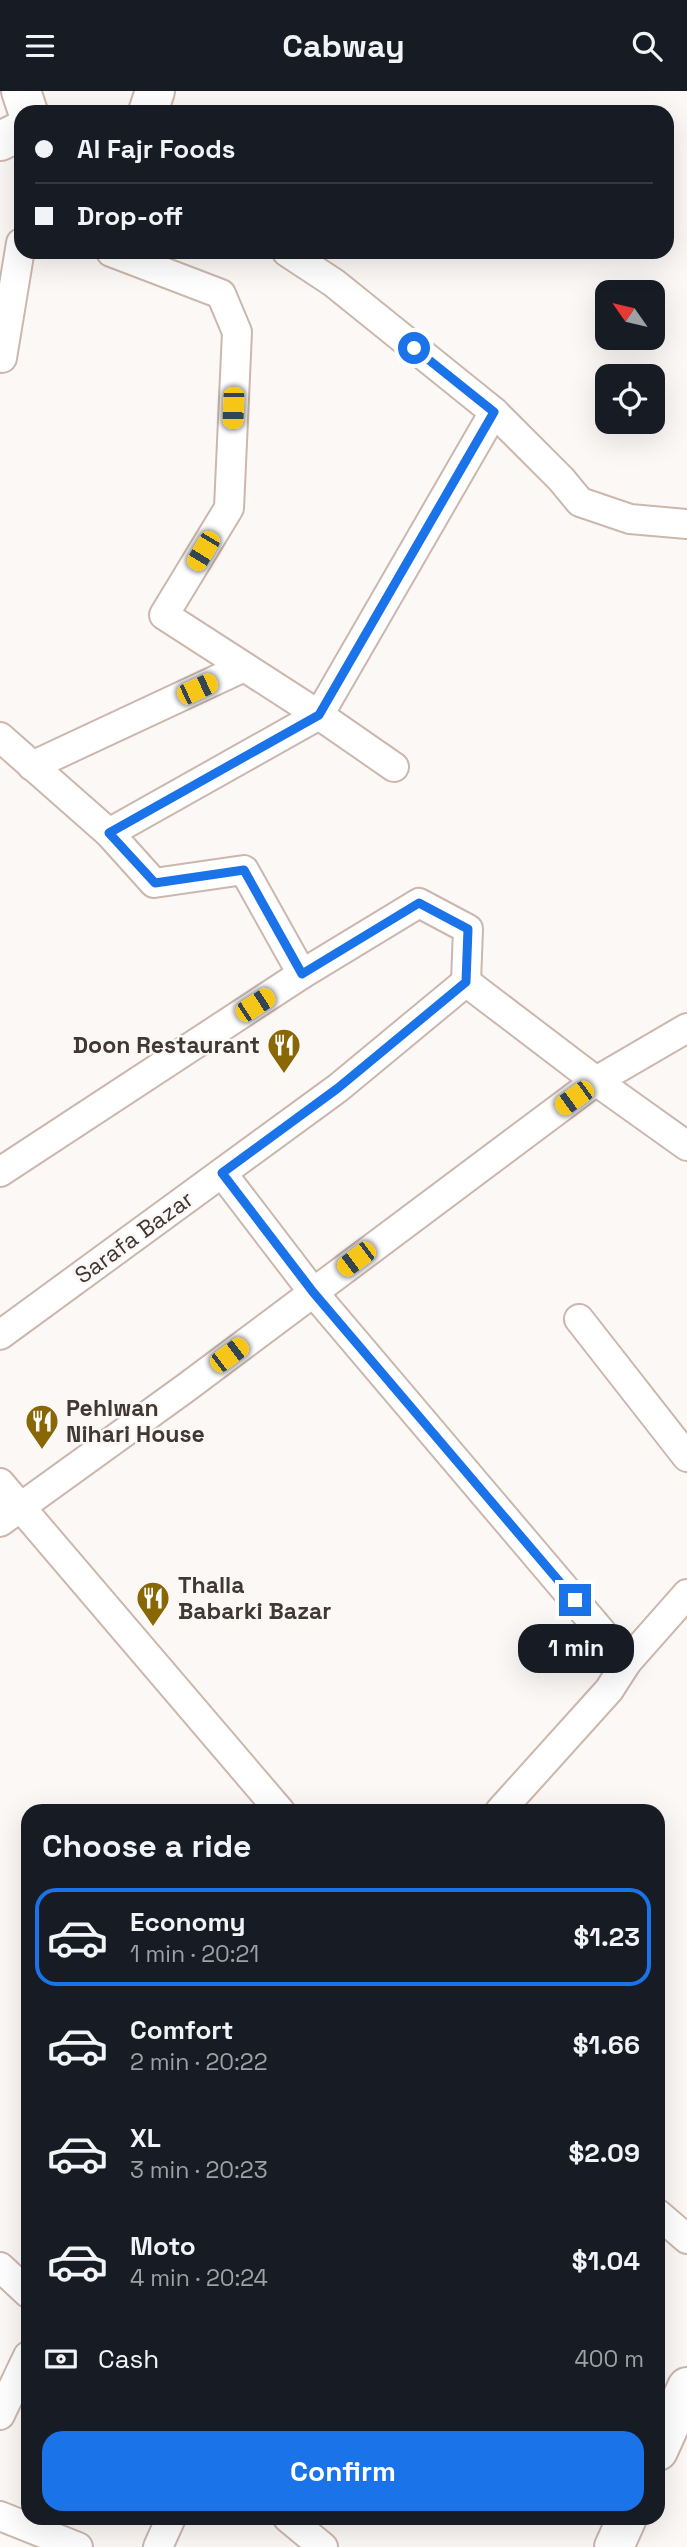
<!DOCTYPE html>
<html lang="en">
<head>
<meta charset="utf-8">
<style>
  :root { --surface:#171b24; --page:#242831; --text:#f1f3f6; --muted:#9ea1a6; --line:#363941; --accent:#1a73e8 }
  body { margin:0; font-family:"Space Grotesk",sans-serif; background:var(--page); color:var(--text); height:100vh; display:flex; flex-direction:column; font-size:26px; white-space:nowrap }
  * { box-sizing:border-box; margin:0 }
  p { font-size:23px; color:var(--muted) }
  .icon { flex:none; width:38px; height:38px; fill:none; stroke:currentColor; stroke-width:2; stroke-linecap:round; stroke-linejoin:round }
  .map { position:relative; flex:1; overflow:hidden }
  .sheet { position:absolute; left:21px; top:1713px; width:644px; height:721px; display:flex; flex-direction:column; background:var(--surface); border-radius:21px; box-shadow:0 7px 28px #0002 }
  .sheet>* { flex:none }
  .top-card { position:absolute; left:14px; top:14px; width:660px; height:154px; border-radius:21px; box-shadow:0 7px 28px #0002; display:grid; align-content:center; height:154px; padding:0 21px; background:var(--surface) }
  .needle { width:46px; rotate:304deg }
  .tools { position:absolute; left:595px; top:189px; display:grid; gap:14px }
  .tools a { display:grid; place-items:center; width:70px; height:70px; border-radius:14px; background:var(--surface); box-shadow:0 7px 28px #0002; font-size:35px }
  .end { position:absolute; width:32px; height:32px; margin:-16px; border:9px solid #1a73e8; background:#fff; box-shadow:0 0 0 4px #fff }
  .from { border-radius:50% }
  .bubble { position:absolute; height:49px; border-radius:21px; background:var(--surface); box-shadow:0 7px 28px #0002; font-size:23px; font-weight:700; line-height:49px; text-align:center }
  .car { position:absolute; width:21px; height:42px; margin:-21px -10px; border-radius:9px; box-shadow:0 0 5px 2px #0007; background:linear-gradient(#f5c518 24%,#345 0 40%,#f5c518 0 76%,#345 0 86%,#f5c518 0) }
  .top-card b { display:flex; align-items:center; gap:24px; height:66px; font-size:26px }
  .top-card b+b { border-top:2px solid var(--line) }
  .top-card i { width:18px; height:18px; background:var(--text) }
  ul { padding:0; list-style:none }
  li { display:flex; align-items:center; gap:21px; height:98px; margin:0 14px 10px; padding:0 7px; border:4px solid transparent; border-radius:21px }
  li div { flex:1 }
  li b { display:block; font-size:26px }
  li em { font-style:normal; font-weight:700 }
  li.selected { border-color:var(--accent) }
  li>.icon { width:63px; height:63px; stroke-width:1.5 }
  h2 { padding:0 21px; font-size:32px; line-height:84px }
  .pay { display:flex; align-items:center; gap:18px; height:77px; padding:0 21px; font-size:26px }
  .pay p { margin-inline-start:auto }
  .button { display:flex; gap:14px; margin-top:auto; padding:14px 21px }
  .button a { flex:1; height:80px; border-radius:21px; background:var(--accent); color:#fff; font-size:28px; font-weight:700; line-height:80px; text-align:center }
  header { display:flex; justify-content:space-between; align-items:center; height:91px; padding:0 21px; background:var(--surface); font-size:32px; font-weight:700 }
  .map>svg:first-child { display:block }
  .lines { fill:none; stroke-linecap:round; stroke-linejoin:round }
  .minor-casing { stroke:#cbb7ad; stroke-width:32 }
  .secondary-casing { stroke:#cbb7ad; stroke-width:42 }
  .minor { stroke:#fff; stroke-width:28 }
  .secondary { stroke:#fff; stroke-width:38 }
  .route { stroke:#1a73e8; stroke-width:9 }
  .labels { text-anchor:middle; stroke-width:5; stroke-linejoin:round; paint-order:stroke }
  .poi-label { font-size:23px; font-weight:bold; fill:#403834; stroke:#fcf8f6; text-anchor:start }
  .street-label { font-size:23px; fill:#403834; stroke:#fcf8f6 }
</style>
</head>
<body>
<header><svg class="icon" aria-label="menu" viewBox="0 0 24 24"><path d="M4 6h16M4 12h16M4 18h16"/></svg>Cabway<svg class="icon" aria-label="search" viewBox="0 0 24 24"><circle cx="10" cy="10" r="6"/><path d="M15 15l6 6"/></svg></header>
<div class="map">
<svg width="687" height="2456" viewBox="0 0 687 2456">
  <rect width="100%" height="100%" fill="#fcf8f6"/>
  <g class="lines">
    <defs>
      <g id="minor">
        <path d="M111,161L221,203L237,241L229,417L164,524L319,624L394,676"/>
        <path d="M287,161L334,192L494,321L561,388L580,411L630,428L687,433"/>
        <path d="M2,267L21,152"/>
        <path d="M0,646L109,742L154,792L244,779L302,883"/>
        <path d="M32,675L244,576"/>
        <path d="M109,742L319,624L494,321"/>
        <path d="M687,937L596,990L687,1055"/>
        <path d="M0,1081L302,883L419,812L468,838L466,891"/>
        <path d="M222,1082L313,1201L627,1571"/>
        <path d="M579,1228L687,1366"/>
        <path d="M0,1244L338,997L466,891"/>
        <path d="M0,1392L280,1720"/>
        <path d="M0,1431L187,1296L596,990L466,891"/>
        <path d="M500,1720L609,1599L627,1571L687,1503"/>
        <path d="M658,2123L687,2148"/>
        <path d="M0,2176L28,2202"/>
        <path d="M0,2324L28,2265"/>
        <path d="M0,2425L78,2456"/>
        <path d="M288,2427L323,2456"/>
        <path d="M158,2456L171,2427"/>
      </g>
      <g id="secondary">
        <path d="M21,0L28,21"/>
        <path d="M148,21L155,0"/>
        <path d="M0,50L21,40"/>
        <path d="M658,2360L687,2296"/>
        <path d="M614,2456L627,2427"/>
      </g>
    </defs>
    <use href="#minor" class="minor-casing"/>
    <use href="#secondary" class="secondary-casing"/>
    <use href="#minor" class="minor"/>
    <use href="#secondary" class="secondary"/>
  </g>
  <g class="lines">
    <path class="route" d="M414,257L494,321L319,624L109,742L155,792L244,779L302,883L419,812L468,838L466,891L338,997L222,1082L313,1201L575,1509"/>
  </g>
  <defs>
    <symbol id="restaurant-pin" viewBox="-11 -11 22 30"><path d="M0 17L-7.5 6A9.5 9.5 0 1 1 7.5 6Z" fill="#896705" stroke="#fcf8f6"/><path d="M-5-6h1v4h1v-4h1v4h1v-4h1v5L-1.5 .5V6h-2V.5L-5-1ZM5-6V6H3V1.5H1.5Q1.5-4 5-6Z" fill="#fff"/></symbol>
  </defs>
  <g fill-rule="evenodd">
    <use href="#restaurant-pin" x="265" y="935" width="38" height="52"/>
    <use href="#restaurant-pin" x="23" y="1311" width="38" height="52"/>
    <use href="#restaurant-pin" x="134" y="1488" width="38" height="52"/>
  </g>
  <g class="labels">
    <g class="poi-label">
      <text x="260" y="962" text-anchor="end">Doon Restaurant</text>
      <text x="66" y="1325">Pehlwan<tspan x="66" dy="26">Nihari House</tspan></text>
      <text x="178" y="1502">Thalla<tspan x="178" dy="26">Babarki Bazar</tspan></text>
    </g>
    <g class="street-label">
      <text transform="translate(134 1146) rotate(-36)" y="8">Sarafa Bazar</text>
    </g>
  </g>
</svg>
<div class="tools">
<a><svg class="needle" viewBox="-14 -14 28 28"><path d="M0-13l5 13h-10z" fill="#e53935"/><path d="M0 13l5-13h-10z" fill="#9ea1a6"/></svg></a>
<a><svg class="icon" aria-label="locate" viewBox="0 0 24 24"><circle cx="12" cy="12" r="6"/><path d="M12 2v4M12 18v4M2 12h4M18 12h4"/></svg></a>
</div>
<i class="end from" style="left:414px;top:257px"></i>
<i class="end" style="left:575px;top:1509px"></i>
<div class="bubble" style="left:518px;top:1533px;width:116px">1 min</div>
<i class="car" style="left:233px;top:317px;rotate:182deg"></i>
<i class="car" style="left:203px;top:460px;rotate:211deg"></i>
<i class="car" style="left:197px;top:598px;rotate:65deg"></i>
<i class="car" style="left:255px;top:914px;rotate:57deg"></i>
<i class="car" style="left:574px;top:1007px;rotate:234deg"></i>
<i class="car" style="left:356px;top:1168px;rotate:233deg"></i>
<i class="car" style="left:229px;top:1264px;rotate:53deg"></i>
<div class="top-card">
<b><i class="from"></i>Al Fajr Foods</b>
<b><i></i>Drop-off</b>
</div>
<section class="sheet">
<h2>Choose a ride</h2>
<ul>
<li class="selected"><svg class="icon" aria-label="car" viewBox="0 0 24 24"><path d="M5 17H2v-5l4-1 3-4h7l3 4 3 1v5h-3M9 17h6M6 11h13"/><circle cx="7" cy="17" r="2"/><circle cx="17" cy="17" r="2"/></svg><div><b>Economy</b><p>1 min · 20:21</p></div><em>$1.23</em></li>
<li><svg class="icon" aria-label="car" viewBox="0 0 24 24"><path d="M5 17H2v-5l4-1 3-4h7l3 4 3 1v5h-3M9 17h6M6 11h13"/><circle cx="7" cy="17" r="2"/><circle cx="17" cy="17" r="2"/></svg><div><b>Comfort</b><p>2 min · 20:22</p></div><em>$1.66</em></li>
<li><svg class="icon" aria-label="car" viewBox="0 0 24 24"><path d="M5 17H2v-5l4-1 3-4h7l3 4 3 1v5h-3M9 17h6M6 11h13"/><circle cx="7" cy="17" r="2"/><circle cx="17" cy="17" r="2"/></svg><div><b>XL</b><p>3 min · 20:23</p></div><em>$2.09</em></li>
<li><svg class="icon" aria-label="car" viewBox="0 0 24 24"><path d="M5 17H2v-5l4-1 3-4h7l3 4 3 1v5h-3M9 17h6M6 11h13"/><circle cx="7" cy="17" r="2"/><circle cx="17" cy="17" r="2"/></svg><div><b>Moto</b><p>4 min · 20:24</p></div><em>$1.04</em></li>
</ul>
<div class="pay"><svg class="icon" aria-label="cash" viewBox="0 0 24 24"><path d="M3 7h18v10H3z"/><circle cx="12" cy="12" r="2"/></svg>Cash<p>400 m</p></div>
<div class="button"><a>Confirm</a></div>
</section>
</div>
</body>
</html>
